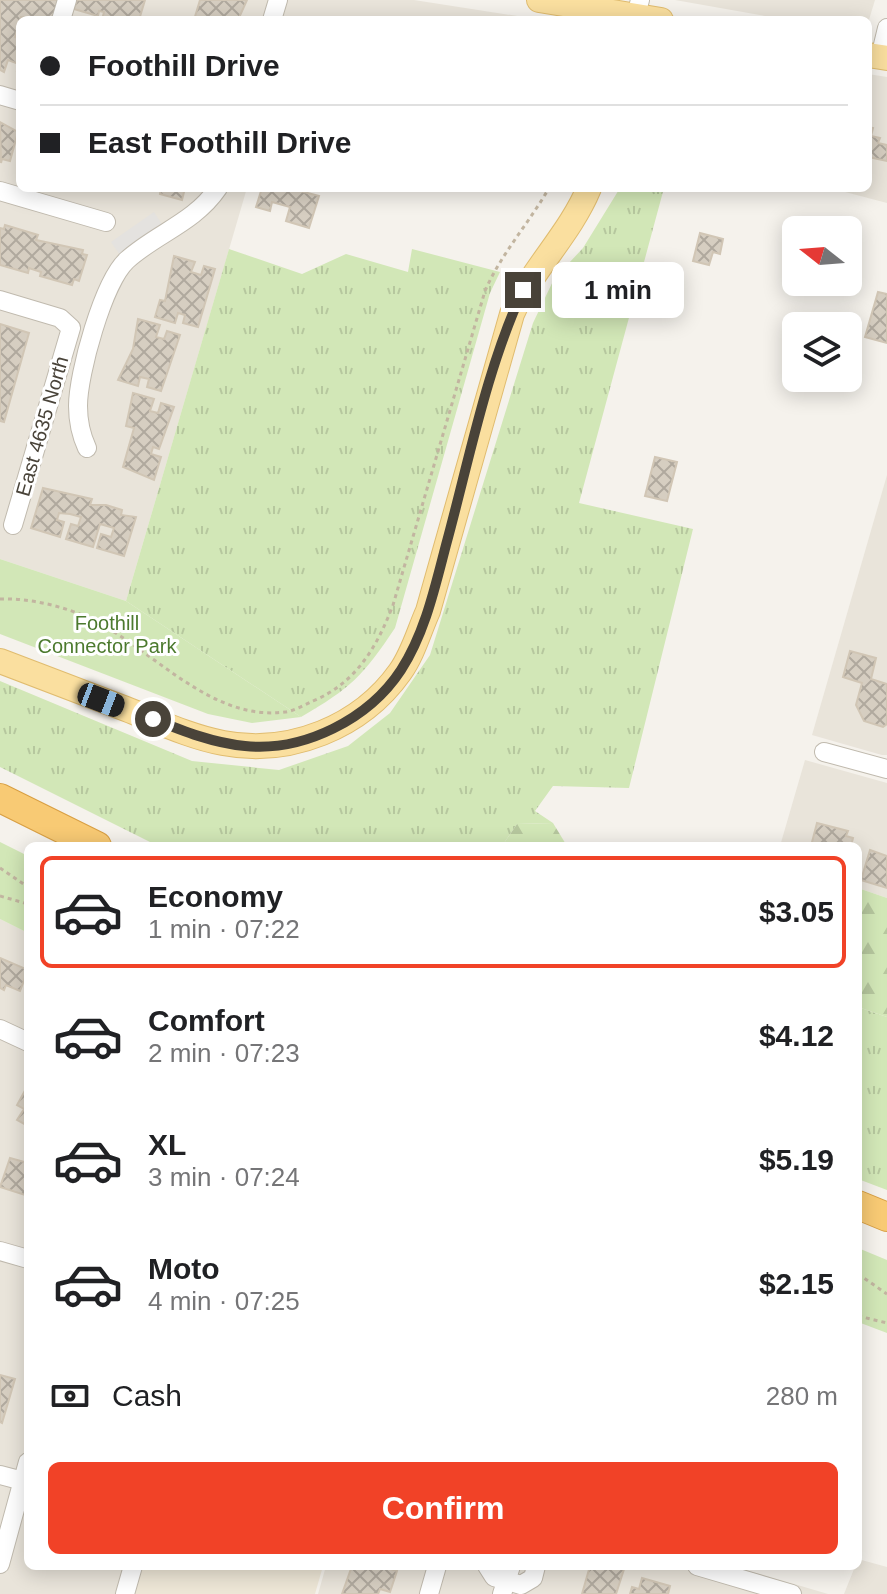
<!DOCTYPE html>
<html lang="en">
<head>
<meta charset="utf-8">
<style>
  :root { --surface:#fff; --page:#f2f2f2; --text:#202124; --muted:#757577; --line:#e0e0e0; --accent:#f14227 }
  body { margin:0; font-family:Helvetica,sans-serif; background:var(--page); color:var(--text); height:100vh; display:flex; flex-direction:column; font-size:30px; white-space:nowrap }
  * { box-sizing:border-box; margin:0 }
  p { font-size:26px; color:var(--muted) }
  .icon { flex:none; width:44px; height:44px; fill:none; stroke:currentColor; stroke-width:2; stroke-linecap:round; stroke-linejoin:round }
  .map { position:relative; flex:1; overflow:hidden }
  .panel { position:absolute; left:24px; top:842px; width:838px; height:728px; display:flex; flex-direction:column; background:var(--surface); border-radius:12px; box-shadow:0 4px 20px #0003 }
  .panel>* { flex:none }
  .top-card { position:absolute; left:16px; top:16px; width:856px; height:176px; border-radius:12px; box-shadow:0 4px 20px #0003; display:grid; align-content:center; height:176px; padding:0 24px; background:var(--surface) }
  .needle { width:52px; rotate:287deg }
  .buttons { position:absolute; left:782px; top:216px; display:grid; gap:16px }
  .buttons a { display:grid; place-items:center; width:80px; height:80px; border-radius:12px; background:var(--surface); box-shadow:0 4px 20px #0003; font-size:40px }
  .end { position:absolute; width:36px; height:36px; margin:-18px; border:10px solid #494339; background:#fff; box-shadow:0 0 0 4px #fff }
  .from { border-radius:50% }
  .bubble { position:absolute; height:56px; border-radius:12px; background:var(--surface); box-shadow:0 4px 20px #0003; font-size:26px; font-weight:800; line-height:56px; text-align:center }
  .car { position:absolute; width:24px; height:48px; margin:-24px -12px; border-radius:10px; box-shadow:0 0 6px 2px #0007; background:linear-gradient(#222 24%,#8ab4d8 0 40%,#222 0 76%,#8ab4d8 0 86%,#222 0) }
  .top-card b { display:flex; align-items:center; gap:28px; height:76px; font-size:30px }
  .top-card b+b { border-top:2px solid var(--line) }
  .top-card i { width:20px; height:20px; background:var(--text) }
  ul { padding:14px 0 0; list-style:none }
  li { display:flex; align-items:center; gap:24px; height:112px; margin:0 16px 12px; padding:0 8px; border:4px solid transparent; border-radius:12px }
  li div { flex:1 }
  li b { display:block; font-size:30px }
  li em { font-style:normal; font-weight:800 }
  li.active { border-color:var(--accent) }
  li>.icon { width:72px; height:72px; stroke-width:1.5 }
  .pay { display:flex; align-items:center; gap:20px; height:88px; padding:0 24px; font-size:30px }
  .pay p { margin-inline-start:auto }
  .action { display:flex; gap:16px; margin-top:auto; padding:16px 24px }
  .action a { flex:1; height:92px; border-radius:12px; background:var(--accent); color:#fff; font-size:32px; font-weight:800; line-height:92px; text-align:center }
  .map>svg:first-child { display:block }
  .residential { fill:#e9e4da }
  .education { fill:#ede6d6 }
  .grass { fill:url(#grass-tufts) }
  .forest { fill:url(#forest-firs) }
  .green { fill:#d2e7b7 }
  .parking { fill:#e4e2df }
  .building { fill:url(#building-cross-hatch); stroke:#d1c6b5; stroke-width:2 }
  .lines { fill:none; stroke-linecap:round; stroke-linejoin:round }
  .minor-casing { stroke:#c0baae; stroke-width:20 }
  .major-casing { stroke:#e0bc6f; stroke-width:26 }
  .highway-casing { stroke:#d89f43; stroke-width:30 }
  .path { stroke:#c2b5a0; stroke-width:3; stroke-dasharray:4 4; stroke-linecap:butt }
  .minor { stroke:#fff; stroke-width:18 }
  .major { stroke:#fadf9f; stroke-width:24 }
  .highway { stroke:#f8ca74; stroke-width:28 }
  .route { stroke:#494339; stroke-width:10 }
  .labels { text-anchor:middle; stroke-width:6; stroke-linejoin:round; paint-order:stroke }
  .street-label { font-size:20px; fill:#494339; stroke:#fff }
  .park-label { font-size:20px; fill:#4c7a2e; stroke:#fff }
</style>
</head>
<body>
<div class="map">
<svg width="887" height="1594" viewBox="0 0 887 1594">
  <defs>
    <pattern id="grass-tufts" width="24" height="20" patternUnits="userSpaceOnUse" patternTransform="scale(2)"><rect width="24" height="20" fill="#d2e7b7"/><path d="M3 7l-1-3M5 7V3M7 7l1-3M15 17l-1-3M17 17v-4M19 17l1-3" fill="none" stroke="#b6c79e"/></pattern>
    <pattern id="forest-firs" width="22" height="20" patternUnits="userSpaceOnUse" patternTransform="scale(2)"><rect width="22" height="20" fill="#d2e7b7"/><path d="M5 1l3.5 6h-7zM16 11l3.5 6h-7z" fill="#b6c79e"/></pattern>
    <pattern id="building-cross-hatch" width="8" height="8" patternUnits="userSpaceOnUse" patternTransform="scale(2)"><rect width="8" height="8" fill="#d6cec1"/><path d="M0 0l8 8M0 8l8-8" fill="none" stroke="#b0a99e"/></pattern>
  </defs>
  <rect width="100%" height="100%" fill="#f5f2ec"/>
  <g class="residential">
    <path d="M0,0H414L543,20H20V188H247L126,601L0,559Z"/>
    <path d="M675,0H875L868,23L788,20Z"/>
    <path d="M868,74L887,77V203L830,188H868Z"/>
    <path d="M887,475V755H882L812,735Z"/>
    <path d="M805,760L887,783V898L858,888V846H780Z"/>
    <path d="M0,919L28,933V1566H124L115,1594H0Z"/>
    <path d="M858,1559L887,1567V1594H844Z"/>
    <path d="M326,1566H733L828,1594H318Z"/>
  </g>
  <path class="education" d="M124,1566H323L315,1594H115Z"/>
  <g class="grass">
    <path d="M620,188H664L579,503L693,529L629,788L553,786L535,811L553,823L517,824L502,846H158L0,767V681L192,761L279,770L348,746L390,713L430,655L533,323L554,279L583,248Z"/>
    <path d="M229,249L302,274L346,254L408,272L412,249L500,272L490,293L395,628C363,676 351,688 301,717L126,601Z"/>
    <path d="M858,1007L887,1017V1190L858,1179Z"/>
  </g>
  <g class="forest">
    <path d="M553,823L567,846H502L517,824Z"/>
    <path d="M858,888L887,898V1017L858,1007Z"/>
  </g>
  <g class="green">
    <path d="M0,559L126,601L301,717L252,723L208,714L0,634Z"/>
    <path d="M0,842L28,856V933L0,919Z"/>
    <path d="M858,1248L887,1260V1333L858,1322Z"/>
  </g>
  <path class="parking" d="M154,212L163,226L120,255L111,242Z"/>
  <g class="building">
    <path d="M0,0H58L53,20L21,17L15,37L20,38V72L17,71L19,64L8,60L4,72L0,70Z"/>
    <path d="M77,0H145L139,20H102L104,12L99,11L98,16L74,9Z"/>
    <path d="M200,0H247L238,20H194Z"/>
    <path d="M0,122L18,132L10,161L2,159L1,163Z"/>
    <path d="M868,127L873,128L871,136L880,138L878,143L887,145V161L868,157Z"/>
    <path d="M161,188H185L182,200L160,194Z"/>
    <path d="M262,188H289L319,196L309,228L286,221L290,207L272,202L270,211L256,207Z"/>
    <path d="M5,225L38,235L36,240L83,250L82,254L87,255L79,281L74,279L72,285L40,276L41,272L29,268L28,273L0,265V228L4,229Z"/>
    <path d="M700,233L723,239L720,254L713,252L709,265L693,261Z"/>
    <path d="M174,256L195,262L191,272L201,275L204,266L215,269L198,327L183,323L185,315L178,313L175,323L155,317L160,300L165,301Z"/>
    <path d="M878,292L887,294V343L865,337Z"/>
    <path d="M138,319L160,325L156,337L164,339L167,331L180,335L161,391L147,387L149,379L140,377L138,386L118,380L133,349Z"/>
    <path d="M0,324L29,333L4,422L0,421Z"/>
    <path d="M133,393L154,399L150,411L158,413L161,403L174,407L159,449L153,447L151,454L161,457L154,480L123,467L134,428L126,426Z"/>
    <path d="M655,457L677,462L667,501L645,496Z"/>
    <path d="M43,488L92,499L90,505H106L122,510L121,515L136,517L124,556L97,548L101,534L111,537L114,528L100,524L93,547L66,539L71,524L78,526L81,517L70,514L59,513L57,520L64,522L60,537L31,528Z"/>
    <path d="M850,651L876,658L871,679L887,684V724L883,727L864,721L856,705L862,683L843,677Z"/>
    <path d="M817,823L848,831L846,836L853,838L851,846H811Z"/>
    <path d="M870,850L887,856V888L861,880Z"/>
    <path d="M0,958L28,970L20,991L6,985L4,990L0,988Z"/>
    <path d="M27,1087L28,1088V1126L17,1120L24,1109L17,1105Z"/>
    <path d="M10,1158L28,1163V1196L0,1187Z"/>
    <path d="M0,1375L15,1379L2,1423L0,1422Z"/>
    <path d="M352,1566H382L397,1571L390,1592L380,1589L378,1594H342Z"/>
    <path d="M590,1566H625L616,1594H582Z"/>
    <path d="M642,1578L670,1586L668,1594H630L632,1587L639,1589Z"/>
  </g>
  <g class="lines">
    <defs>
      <g id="minor">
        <path d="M636,15L640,0"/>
        <path d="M61,20L67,0"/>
        <path d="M272,20L278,0"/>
        <path d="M880,57L887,28"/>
        <path d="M0,95L20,101"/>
        <path d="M0,191L106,222"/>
        <path d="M0,300L60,318L71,328L13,525"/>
        <path d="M87,448C81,435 78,421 78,406C78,374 103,282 127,260C157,233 194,223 218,188"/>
        <path d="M824,752L887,769"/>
        <path d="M0,1029L28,1042"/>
        <path d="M0,1251L28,1259"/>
        <path d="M0,1475L23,1481"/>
        <path d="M0,1564L28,1462"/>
        <path d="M487,1566L494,1577L521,1585L533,1578L536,1566"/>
        <path d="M697,1566L792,1594"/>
        <path d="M125,1594L133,1566"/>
        <path d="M429,1594L437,1566"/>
        <path d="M502,1594L511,1566"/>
      </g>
      <g id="major">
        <path d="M539,0L661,20"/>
        <path d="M868,55L887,58"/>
        <path d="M0,661C42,677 84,693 126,709C157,721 190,737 223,743C290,756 361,727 400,672C413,654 419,631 428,611L512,314C532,269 570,234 589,188"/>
      </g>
      <g id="highway">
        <path d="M0,798L97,846"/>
        <path d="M858,1205L887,1217"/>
      </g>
    </defs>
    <use href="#minor" class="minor-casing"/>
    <use href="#major" class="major-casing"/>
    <use href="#highway" class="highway-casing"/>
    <g class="path">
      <path d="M0,599C29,598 63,606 89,618C151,647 210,722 285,712C294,711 304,705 313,701C356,683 377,647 393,605L485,291C501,254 529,223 549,188"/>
      <path d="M0,868L28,887"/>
      <path d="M0,896L28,904"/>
      <path d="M858,1274L887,1294"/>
      <path d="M858,1316L887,1323"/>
    </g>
    <use href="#minor" class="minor"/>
    <use href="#major" class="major"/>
    <use href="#highway" class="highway"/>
  </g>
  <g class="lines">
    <path class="route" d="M153,719C183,731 213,743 245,746C304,752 369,719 401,670C425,633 435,587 446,545C469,461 486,370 523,290"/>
  </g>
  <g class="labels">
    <g class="street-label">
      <text transform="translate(42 426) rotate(-74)" y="7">East 4635 North</text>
    </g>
    <g class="park-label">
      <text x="107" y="630">Foothill<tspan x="107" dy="23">Connector Park</tspan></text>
    </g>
  </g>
</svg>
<div class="buttons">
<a><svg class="needle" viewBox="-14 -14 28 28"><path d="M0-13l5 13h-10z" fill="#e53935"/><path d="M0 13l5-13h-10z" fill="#757577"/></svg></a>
<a><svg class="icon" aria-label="layers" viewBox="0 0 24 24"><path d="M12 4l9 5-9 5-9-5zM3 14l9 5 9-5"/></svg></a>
</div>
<i class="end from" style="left:153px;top:719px"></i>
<i class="end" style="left:523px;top:290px"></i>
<div class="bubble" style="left:552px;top:262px;width:132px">1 min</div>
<i class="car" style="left:101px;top:700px;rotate:111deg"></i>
<div class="top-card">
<b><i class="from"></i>Foothill Drive</b>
<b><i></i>East Foothill Drive</b>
</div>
<section class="panel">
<ul>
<li class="active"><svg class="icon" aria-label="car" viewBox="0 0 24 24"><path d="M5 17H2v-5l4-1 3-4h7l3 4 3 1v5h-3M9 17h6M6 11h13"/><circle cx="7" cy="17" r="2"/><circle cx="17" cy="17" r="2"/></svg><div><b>Economy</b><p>1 min · 07:22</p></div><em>$3.05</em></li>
<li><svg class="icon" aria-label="car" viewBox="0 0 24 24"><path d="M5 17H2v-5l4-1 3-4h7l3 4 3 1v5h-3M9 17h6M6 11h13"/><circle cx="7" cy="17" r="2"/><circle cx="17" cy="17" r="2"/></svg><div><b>Comfort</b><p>2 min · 07:23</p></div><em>$4.12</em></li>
<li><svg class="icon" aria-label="car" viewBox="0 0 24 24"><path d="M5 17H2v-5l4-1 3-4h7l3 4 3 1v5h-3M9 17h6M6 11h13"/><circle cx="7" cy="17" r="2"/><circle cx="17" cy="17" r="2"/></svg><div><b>XL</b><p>3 min · 07:24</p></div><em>$5.19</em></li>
<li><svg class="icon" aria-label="car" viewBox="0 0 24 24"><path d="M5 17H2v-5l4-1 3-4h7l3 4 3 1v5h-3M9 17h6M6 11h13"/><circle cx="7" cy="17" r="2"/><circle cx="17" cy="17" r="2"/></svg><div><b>Moto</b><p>4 min · 07:25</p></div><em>$2.15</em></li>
</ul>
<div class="pay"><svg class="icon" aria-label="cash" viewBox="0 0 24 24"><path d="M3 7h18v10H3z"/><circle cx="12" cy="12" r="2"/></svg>Cash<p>280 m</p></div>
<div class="action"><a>Confirm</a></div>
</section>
</div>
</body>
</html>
